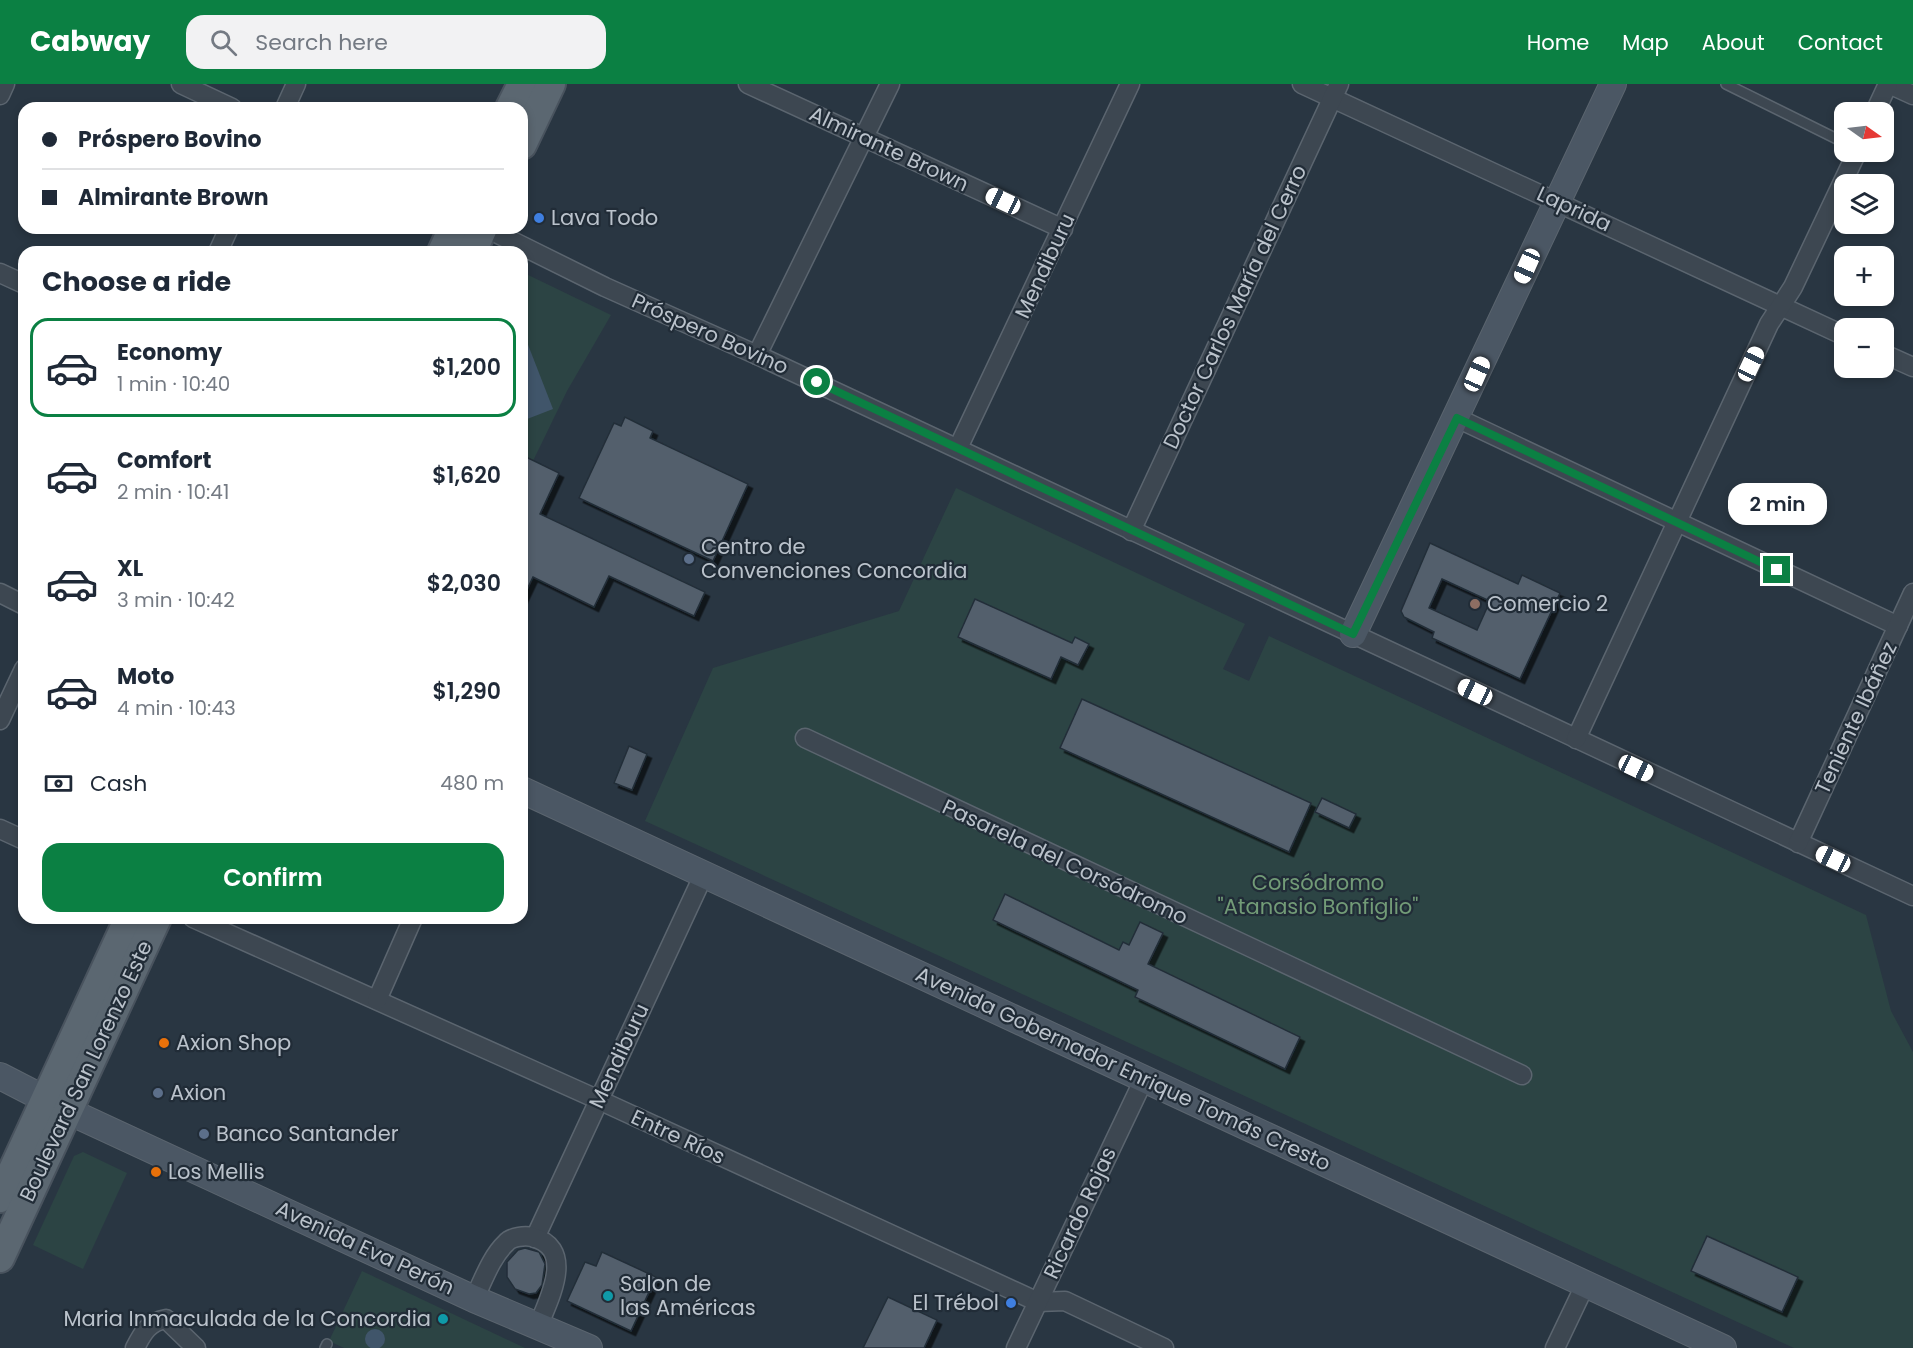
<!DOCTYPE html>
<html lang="en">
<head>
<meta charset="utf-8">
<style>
  :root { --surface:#fff; --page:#f2f2f3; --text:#1f2937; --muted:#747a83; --line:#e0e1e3; --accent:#0b8043 }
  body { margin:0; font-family:Poppins,sans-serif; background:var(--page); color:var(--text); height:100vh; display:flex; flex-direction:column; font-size:22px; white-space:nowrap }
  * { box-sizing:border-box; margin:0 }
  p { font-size:20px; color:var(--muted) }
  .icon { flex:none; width:33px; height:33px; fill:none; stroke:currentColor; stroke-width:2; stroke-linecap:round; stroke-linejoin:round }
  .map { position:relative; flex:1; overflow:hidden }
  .sheet { position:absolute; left:18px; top:162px; width:510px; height:678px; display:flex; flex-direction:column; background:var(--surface); border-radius:18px; box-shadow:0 3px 9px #0003 }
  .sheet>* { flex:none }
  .top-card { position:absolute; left:18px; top:18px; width:510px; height:132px; border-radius:18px; box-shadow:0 3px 9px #0003; display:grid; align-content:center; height:132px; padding:0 24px; background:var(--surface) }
  .needle { width:39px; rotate:104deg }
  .fabs { position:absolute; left:1834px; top:18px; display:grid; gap:12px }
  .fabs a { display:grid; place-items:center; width:60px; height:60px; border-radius:12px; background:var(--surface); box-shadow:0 3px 9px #0003; font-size:30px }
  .end { position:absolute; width:27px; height:27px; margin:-14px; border:8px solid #0b8043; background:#fff; box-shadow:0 0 0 3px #fff }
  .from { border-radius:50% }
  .bubble { position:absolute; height:42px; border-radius:18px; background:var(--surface); box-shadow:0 3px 9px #0003; font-size:20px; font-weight:600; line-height:42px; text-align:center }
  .car { position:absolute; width:18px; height:36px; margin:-18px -9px; border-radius:8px; box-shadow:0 0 4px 2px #0007; background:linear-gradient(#fff 24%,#345 0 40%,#fff 0 76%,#345 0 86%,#fff 0) }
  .top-card b { display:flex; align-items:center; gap:21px; height:57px; font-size:22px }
  .top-card b+b { border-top:2px solid var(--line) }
  .top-card i { width:15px; height:15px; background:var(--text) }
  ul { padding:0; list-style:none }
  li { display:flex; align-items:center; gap:18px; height:99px; margin:0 12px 9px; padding:0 12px; border:3px solid transparent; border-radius:18px }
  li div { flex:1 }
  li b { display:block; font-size:22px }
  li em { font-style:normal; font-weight:600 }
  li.current { border-color:var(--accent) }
  li>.icon { width:54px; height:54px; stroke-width:1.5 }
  h2 { padding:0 24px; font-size:27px; line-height:72px }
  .pay { display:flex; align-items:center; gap:15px; height:66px; padding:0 24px; font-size:22px }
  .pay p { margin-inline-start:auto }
  .primary-button { display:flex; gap:12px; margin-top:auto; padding:12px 24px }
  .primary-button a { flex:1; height:69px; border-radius:18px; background:var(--accent); color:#fff; font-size:24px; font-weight:600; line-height:69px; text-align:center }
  header { display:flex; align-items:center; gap:36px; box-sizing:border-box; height:84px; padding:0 30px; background:var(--accent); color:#fff }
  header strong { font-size:28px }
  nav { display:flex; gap:33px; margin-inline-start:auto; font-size:21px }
  .search { width:420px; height:54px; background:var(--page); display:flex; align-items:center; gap:15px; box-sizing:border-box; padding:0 21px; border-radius:18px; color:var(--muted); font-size:22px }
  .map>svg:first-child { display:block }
  .green { fill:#2c4444 }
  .water { fill:#40556a }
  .building { fill:#525f6c; stroke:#232e39; stroke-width:1.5; fill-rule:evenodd; filter:url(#shadow) }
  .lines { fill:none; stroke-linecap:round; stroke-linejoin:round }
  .lane-casing { stroke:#5b656f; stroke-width:12 }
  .street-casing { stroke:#5b656f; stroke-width:21 }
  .secondary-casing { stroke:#5b656f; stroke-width:28 }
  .primary-casing { stroke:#49535e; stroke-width:32 }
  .lane { stroke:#3d4751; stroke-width:9 }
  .street { stroke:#3d4751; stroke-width:18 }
  .secondary { stroke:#4b5764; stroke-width:26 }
  .primary { stroke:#5b6771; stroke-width:28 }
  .route { stroke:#0b8043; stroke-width:8 }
  .shop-dot { fill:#3f7fe0; stroke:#212c37; stroke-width:2 }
  .service-dot { fill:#5c6f8a; stroke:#212c37; stroke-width:2 }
  .education-dot { fill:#8d6e63; stroke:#212c37; stroke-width:2 }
  .food-dot { fill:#e8710a; stroke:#212c37; stroke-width:2 }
  .culture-dot { fill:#0f9aa8; stroke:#212c37; stroke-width:2 }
  .labels { text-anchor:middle; stroke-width:4.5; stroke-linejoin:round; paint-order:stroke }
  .street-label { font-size:21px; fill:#bac2cb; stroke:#212c37 }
  .poi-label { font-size:21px; fill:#bac2cb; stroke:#212c37; text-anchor:start }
  .park-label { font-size:21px; fill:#729b77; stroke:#212c37 }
</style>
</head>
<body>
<header>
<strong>Cabway</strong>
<div class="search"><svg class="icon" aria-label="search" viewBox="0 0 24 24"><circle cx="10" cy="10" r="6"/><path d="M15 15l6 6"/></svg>Search here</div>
<nav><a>Home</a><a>Map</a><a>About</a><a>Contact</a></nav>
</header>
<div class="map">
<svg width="1913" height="1264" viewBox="0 0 1913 1264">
  <defs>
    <filter id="shadow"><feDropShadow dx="4.5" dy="4.5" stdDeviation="0" flood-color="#0009"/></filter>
  </defs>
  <rect width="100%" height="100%" fill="#293642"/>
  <g class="green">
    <path d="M522,188L611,231L567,307L533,377L522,372Z"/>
    <path d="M956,404L1245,540L1223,585L1249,597L1269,552L1866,831L1891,927L1913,968V1264H1794L645,737L713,584L899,527Z"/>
    <path d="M83,1068L127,1089L83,1185L33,1161L74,1072Z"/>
    <path d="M362,1187L525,1264H344L329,1257Z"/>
  </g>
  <g class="water">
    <path d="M525,253L553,325L522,337V255Z"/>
    <circle cx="375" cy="1255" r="10"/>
  </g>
  <g class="building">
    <path d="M625,333L653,347L650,354L748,400L713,477L579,414L614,339L621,342Z"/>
    <path d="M522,371L559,389L540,430L705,508L694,532L609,492L594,523L533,493L522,516Z"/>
    <path d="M1430,459L1518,500L1522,491L1560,509L1520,595L1432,554L1434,548L1404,533L1401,527ZM1442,495L1490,517L1477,546L1429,524Z"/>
    <path d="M975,515L1072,559L1075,553L1089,560L1078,581L1061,573L1051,595L958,553Z"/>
    <path d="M1082,615L1311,719L1289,768L1060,664Z"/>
    <path d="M629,662L647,670L632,706L614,699Z"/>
    <path d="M1322,714L1356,730L1349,744L1315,728Z"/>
    <path d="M1005,810L1119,866L1123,858L1129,861L1140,838L1163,849L1148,880L1300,953L1285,985L1135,913L1138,906L993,836Z"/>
    <path d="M1707,1152L1798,1193L1782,1228L1691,1187Z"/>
    <path d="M525,1164L539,1168L545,1180L542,1201L536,1209L529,1210L515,1205L507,1193V1178L518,1166Z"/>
    <path d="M602,1168L656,1193L631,1247L567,1217L585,1178L596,1182Z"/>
    <path d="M888,1213L937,1236L924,1264H863Z"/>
  </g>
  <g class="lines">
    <defs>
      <g id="lane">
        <path d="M1726,0L1845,59"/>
        <path d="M325,1264L327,1260"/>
      </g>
      <g id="street">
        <path d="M181,0L232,24"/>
        <path d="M748,0L1063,145"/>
        <path d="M1302,0L1845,252"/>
        <path d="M1889,0L1913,11"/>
        <path d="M0,11L5,0"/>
        <path d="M285,24L296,0"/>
        <path d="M1875,28L1888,0"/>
        <path d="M486,144L605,203L757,271L1913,812"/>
        <path d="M218,168L229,144"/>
        <path d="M0,189L24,200"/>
        <path d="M1884,270L1913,283"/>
        <path d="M757,271L890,0"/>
        <path d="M1457,334L1898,542"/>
        <path d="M958,364L1130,0"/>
        <path d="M1131,447L1339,0"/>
        <path d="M0,509L24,521"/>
        <path d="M0,636L24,585"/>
        <path d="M805,654L1522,991"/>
        <path d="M1576,655L1769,240L1793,203L1857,68"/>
        <path d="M0,745L24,756"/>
        <path d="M1798,759L1913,509"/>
        <path d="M193,834L599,1016L1038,1218L1065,1217L1164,1264"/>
        <path d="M377,916L413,834"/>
        <path d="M535,1154L704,790"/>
        <path d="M474,1215C483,1197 491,1173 506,1159C511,1153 525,1151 532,1153C576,1164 549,1215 539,1240"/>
        <path d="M135,1264C143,1248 149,1238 166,1235L196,1264"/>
        <path d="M1016,1264L1144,995"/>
        <path d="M1555,1264L1585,1201"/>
      </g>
      <g id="secondary">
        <path d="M1353,550L1613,0"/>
        <path d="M522,706L1723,1264"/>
        <path d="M0,992L68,1027L474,1215L589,1264"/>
      </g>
      <g id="primary">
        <path d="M510,24L522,0"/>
        <path d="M522,61L551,0"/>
        <path d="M442,168L453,144"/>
        <path d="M472,168L483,144"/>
        <path d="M0,1114L129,834"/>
        <path d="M0,1174L157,834"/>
      </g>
    </defs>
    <use href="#lane" class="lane-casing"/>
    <use href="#street" class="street-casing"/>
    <use href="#secondary" class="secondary-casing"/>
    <use href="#primary" class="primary-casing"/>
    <use href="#lane" class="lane"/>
    <use href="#street" class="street"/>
    <use href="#secondary" class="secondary"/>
    <use href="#primary" class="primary"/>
  </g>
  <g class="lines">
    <path class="route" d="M817,298L1353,550L1457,334L1777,486"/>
  </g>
  <g class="shop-dot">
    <circle cx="539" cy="134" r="6"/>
    <circle cx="1011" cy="1219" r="6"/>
  </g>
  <g class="service-dot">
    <circle cx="689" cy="475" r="6"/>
    <circle cx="158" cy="1009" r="6"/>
    <circle cx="204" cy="1050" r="6"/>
  </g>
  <circle class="education-dot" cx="1475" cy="520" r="6"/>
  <g class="food-dot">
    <circle cx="164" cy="959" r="6"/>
    <circle cx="156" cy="1088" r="6"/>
  </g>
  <g class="culture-dot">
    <circle cx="608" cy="1212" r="6"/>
    <circle cx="443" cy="1235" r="6"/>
  </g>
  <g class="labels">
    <g class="street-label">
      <text transform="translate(889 65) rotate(25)" y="7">Almirante Brown</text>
      <text transform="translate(1574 125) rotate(25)" y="7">Laprida</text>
      <text transform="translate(1045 182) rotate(-65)" y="7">Mendiburu</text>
      <text transform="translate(1235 223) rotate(-65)" y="7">Doctor Carlos María del Cerro</text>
      <text transform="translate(710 250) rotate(24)" y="7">Próspero Bovino</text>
      <text transform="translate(1856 634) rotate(-65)" y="7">Teniente Ibáñez</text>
      <text transform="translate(1065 778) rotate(25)" y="7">Pasarela del Corsódromo</text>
      <text transform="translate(619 972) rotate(-65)" y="7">Mendiburu</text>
      <text transform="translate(1123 985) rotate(25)" y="7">Avenida Gobernador Enrique Tomás Cresto</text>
      <text transform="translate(86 987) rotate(-65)" y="7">Boulevard San Lorenzo Este</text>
      <text transform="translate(678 1053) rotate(25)" y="7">Entre Ríos</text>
      <text transform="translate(1080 1129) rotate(-65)" y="7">Ricardo Rojas</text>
      <text transform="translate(365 1164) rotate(25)" y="7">Avenida Eva Perón</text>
    </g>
    <g class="poi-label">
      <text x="551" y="141">Lava Todo</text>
      <text x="701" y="470">Centro de<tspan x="701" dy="24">Convenciones Concordia</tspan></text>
      <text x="1487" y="527">Comercio 2</text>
      <text x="176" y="966">Axion Shop</text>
      <text x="170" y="1016">Axion</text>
      <text x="216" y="1057">Banco Santander</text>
      <text x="168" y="1095">Los Mellis</text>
      <text x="620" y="1207">Salon de<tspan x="620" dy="24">las Américas</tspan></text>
      <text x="999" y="1226" text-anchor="end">El Trébol</text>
      <text x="431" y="1242" text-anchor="end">Maria Inmaculada de la Concordia</text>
    </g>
    <g class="park-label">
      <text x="1318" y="806">Corsódromo<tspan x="1318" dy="24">"Atanasio Bonfiglio"</tspan></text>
    </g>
  </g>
</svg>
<div class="fabs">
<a><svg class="needle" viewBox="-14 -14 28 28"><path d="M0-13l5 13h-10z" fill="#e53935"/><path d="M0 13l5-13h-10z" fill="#747a83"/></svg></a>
<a><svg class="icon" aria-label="layers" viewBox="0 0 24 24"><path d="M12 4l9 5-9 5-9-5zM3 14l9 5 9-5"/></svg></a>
<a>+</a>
<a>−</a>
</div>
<i class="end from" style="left:817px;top:298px"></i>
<i class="end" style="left:1777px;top:486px"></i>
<div class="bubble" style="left:1728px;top:399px;width:99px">2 min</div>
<i class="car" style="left:1003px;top:117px;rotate:295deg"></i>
<i class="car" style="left:1527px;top:182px;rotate:204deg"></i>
<i class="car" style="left:1751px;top:280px;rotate:25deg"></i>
<i class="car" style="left:1477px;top:290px;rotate:24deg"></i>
<i class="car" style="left:1475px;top:608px;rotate:295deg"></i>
<i class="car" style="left:1636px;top:684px;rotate:115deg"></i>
<i class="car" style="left:1833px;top:775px;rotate:295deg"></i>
<div class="top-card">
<b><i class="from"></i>Próspero Bovino</b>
<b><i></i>Almirante Brown</b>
</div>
<section class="sheet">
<h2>Choose a ride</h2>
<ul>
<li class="current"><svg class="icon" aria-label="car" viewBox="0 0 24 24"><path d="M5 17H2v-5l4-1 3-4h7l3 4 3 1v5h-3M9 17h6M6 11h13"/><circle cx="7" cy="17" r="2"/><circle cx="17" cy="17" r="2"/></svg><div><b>Economy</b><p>1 min · 10:40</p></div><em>$1,200</em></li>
<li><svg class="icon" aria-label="car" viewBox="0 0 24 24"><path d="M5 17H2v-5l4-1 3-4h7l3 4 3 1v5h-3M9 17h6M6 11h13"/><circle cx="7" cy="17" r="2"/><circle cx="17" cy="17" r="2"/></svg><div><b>Comfort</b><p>2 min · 10:41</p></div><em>$1,620</em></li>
<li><svg class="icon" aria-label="car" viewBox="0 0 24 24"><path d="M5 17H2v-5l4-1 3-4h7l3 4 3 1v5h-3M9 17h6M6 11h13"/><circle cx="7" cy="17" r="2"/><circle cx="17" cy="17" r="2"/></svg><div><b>XL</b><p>3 min · 10:42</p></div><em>$2,030</em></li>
<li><svg class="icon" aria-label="car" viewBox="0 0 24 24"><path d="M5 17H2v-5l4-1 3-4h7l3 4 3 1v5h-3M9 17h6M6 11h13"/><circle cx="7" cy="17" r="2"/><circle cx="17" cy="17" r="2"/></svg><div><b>Moto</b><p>4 min · 10:43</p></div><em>$1,290</em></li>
</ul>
<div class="pay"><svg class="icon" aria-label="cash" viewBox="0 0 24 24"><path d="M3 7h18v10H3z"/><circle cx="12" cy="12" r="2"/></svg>Cash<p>480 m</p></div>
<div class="primary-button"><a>Confirm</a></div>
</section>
</div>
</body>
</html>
